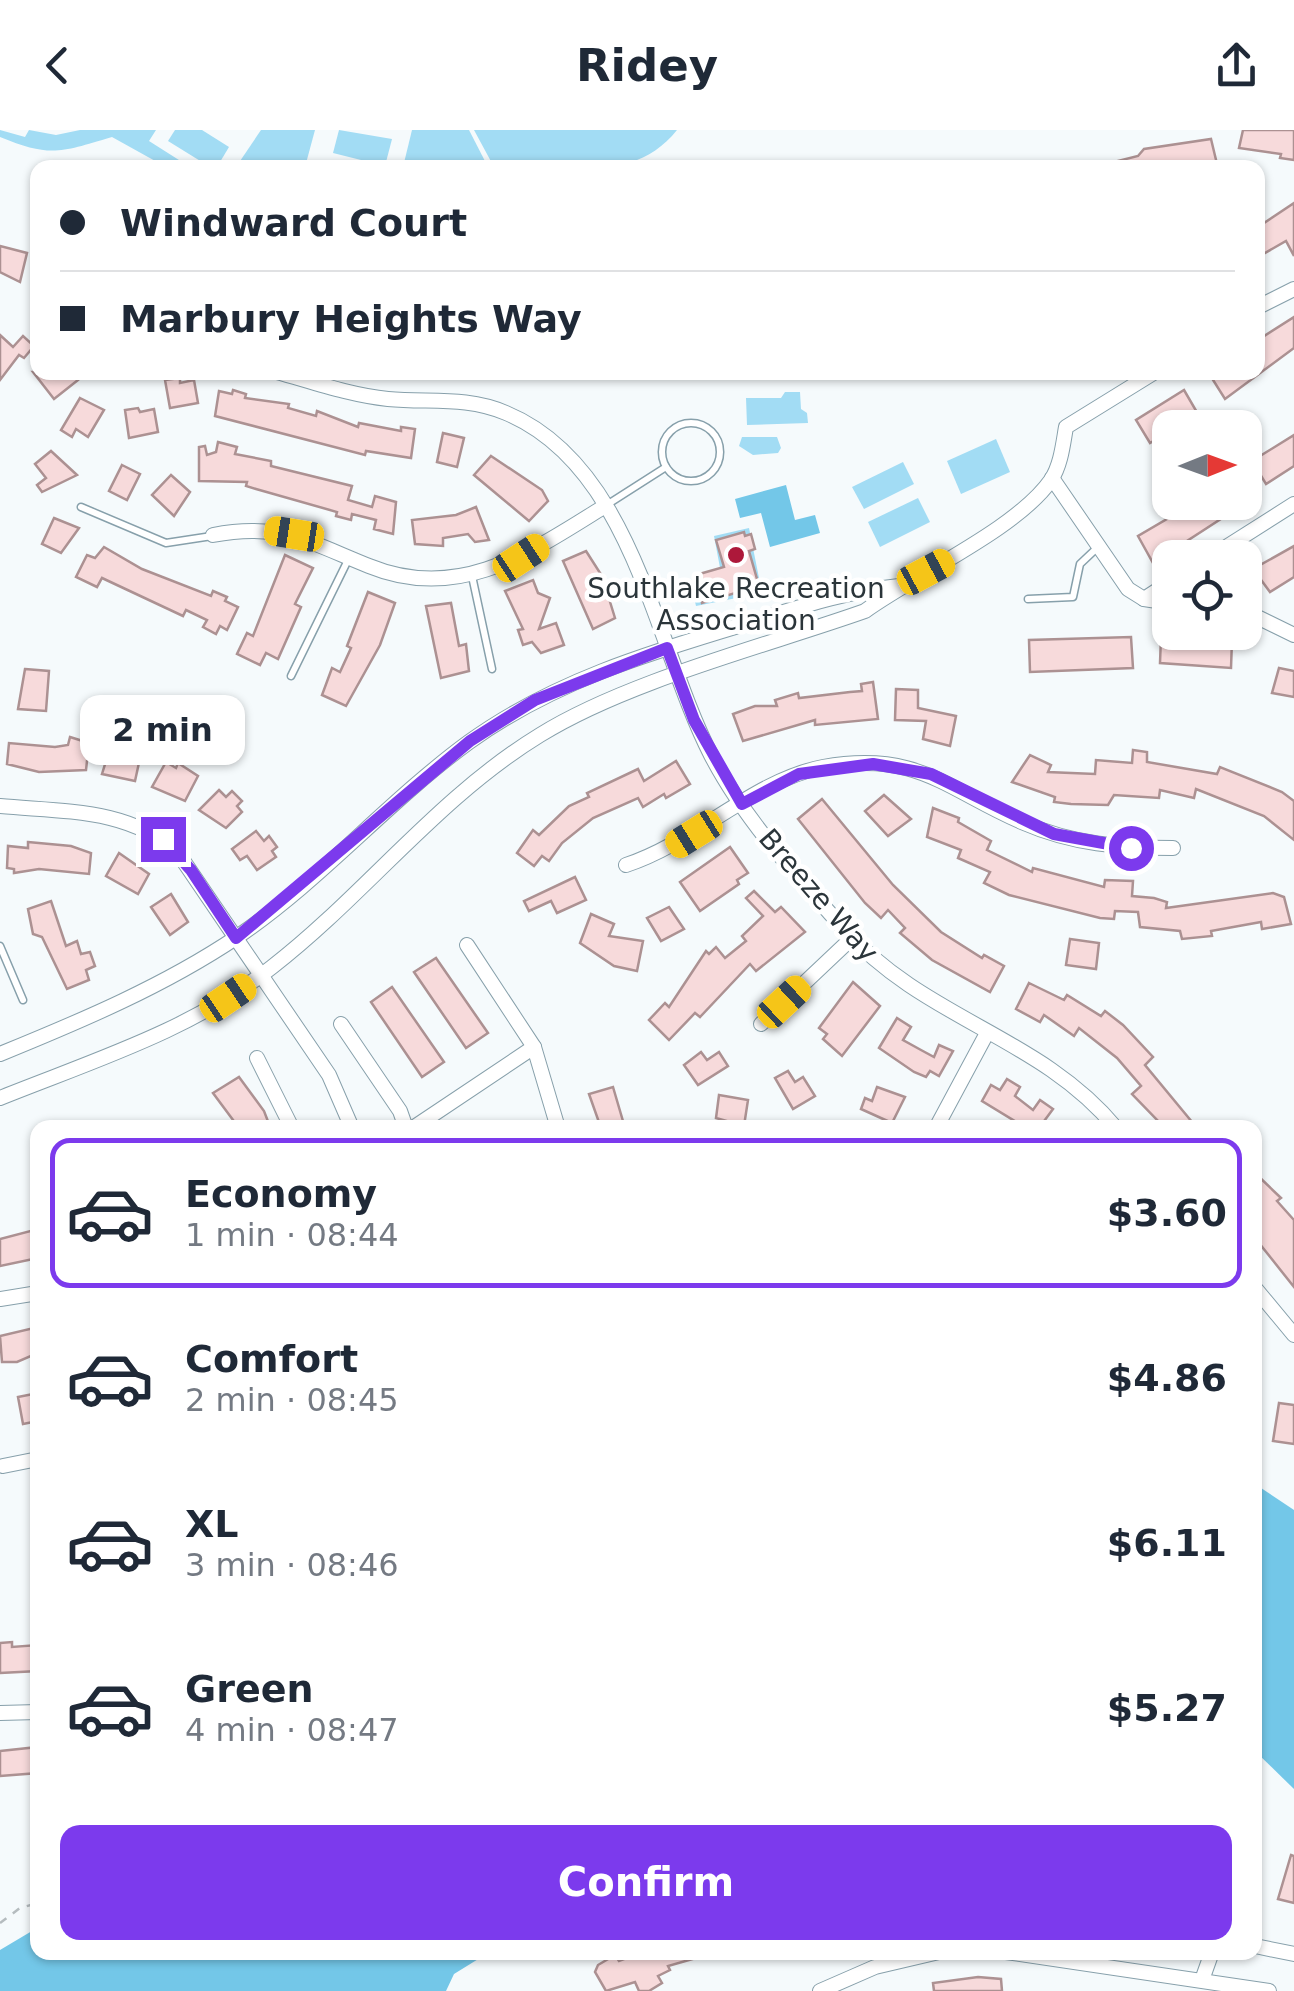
<!DOCTYPE html>
<html lang="en">
<head>
<meta charset="utf-8">
<style>
  :root { --surface:#fff; --page:#f2f2f3; --text:#1f2937; --muted:#747a83; --line:#e0e1e3; --accent:#7c3aed }
  body { margin:0; font-family:"DejaVu Sans",sans-serif; background:var(--page); color:var(--text); height:100vh; display:flex; flex-direction:column; font-size:38px; white-space:nowrap }
  * { box-sizing:border-box; margin:0 }
  p { font-size:32px; color:var(--muted) }
  .icon { flex:none; width:55px; height:55px; fill:none; stroke:currentColor; stroke-width:2; stroke-linecap:round; stroke-linejoin:round }
  .map { position:relative; flex:1; overflow:hidden }
  .details { position:absolute; left:30px; top:990px; width:1232px; height:840px; display:flex; flex-direction:column; background:var(--surface); border-radius:20px; box-shadow:0 2px 8px #0004 }
  .details>* { flex:none }
  .banner { position:absolute; left:30px; top:30px; width:1235px; height:220px; border-radius:20px; box-shadow:0 2px 8px #0004; display:grid; align-content:center; height:220px; padding:0 30px; background:var(--surface) }
  .needle { width:65px; rotate:89deg }
  .tools { position:absolute; left:1152px; top:280px; display:grid; gap:20px }
  .tools a { display:grid; place-items:center; width:110px; height:110px; border-radius:20px; background:var(--surface); box-shadow:0 2px 8px #0004; font-size:50px }
  .end { position:absolute; width:45px; height:45px; margin:-22px; border:12px solid #7c3aed; background:#fff; box-shadow:0 0 0 5px #fff }
  .from { border-radius:50% }
  .bubble { position:absolute; height:70px; border-radius:20px; background:var(--surface); box-shadow:0 2px 8px #0004; font-size:32px; font-weight:600; line-height:70px; text-align:center }
  .car { position:absolute; width:30px; height:60px; margin:-30px -15px; border-radius:12px; box-shadow:0 0 8px 2px #0007; background:linear-gradient(#f5c518 24%,#345 0 40%,#f5c518 0 76%,#345 0 86%,#f5c518 0) }
  .banner b { display:flex; align-items:center; gap:35px; height:95px; font-size:38px }
  .banner b+b { border-top:2px solid var(--line) }
  .banner i { width:25px; height:25px; background:var(--text) }
  ul { padding:18px 0 0; list-style:none }
  li { display:flex; align-items:center; gap:30px; height:150px; margin:0 20px 15px; padding:0 10px; border:5px solid transparent; border-radius:20px }
  li div { flex:1 }
  li b { display:block; font-size:38px }
  li em { font-style:normal; font-weight:600 }
  li.on { border-color:var(--accent) }
  li>.icon { width:90px; height:90px; stroke-width:1.5 }
  .primary-button { display:flex; gap:20px; margin-top:auto; padding:20px 30px }
  .primary-button a { flex:1; height:115px; border-radius:20px; background:var(--accent); color:#fff; font-size:40px; font-weight:600; line-height:115px; text-align:center }
  header { display:flex; justify-content:space-between; align-items:center; height:130px; padding:0 30px; background:var(--surface); font-size:45px; font-weight:600 }
  .map>svg:first-child { display:block }
  .green { fill:#a2dcf4 }
  .water { fill:#73c7e8 }
  .building { fill:#f7dadb; stroke:#ac9192; stroke-width:2.5 }
  .lines { fill:none; stroke-linecap:round; stroke-linejoin:round }
  .lane-casing { stroke:#87a0ab; stroke-width:9 }
  .street-casing { stroke:#87a0ab; stroke-width:16 }
  .path { stroke:#b5bcbf; stroke-width:2.5; stroke-dasharray:8 8; stroke-linecap:butt }
  .lane { stroke:#fff; stroke-width:6 }
  .street { stroke:#fff; stroke-width:14 }
  .route { stroke:#7c3aed; stroke-width:12 }
  .poi-dot { fill:#ad183a; stroke:#fff; stroke-width:4 }
  .labels { text-anchor:middle; stroke-width:9; stroke-linejoin:round; paint-order:stroke }
  .poi-label { font-size:28px; fill:#2b353a; stroke:#fff }
  .street-label { font-size:28px; fill:#2b353a; stroke:#fff }
</style>
</head>
<body>
<header><svg class="icon" aria-label="back" viewBox="0 0 24 24"><path d="M15 5l-7 7 7 7"/></svg>Ridey<svg class="icon" aria-label="share" viewBox="0 0 24 24"><path d="M12 15V3M7 8l5-5 5 5M5 13v7h14v-7"/></svg></header>
<div class="map">
<svg width="1294" height="1861" viewBox="0 0 1294 1861">
  <rect width="100%" height="100%" fill="#f5fafc"/>
  <g class="green">
    <path d="M0,0L25,7L29,0L56,5L80,0H156L149,11L190,37H166L112,7C61,22 51,28 0,7Z"/>
    <path d="M175,0H202L229,17L217,37H210L168,11Z"/>
    <path d="M261,0H315L305,37H236Z"/>
    <path d="M339,0L392,9L385,36L333,23Z"/>
    <path d="M412,0H469L488,37H403Z"/>
    <path d="M474,0H677C634,55 558,38 494,37Z"/>
    <path d="M785,262H800L801,279L807,283L808,293L747,295L746,268H781Z"/>
    <path d="M742,307H777L781,318L778,323L753,325L739,316Z"/>
    <path d="M996,309L1010,342L961,364L947,331Z"/>
    <path d="M903,332L914,354L864,379L852,357Z"/>
    <path d="M918,368L930,392L880,417L868,392Z"/>
    <path d="M749,398L762,463L696,476L690,450L721,443L714,406Z"/>
  </g>
  <g class="water">
    <path d="M786,355L795,390L815,385L820,403L770,417L761,383L740,388L735,369Z"/>
    <path d="M1255,1354L1294,1380V1659L1255,1621Z"/>
    <path d="M37,1798L38,1822L488,1823L454,1844L446,1861H0V1820Z"/>
  </g>
  <g class="building">
    <path d="M1243,0H1294V30L1280,28L1281,24L1239,18Z"/>
    <path d="M1211,9L1217,34L1110,38V33L1138,26L1144,19Z"/>
    <path d="M1294,73V126L1286,111L1258,127V97Z"/>
    <path d="M0,116L27,123L20,152L0,142Z"/>
    <path d="M1294,187V218L1225,269L1208,242H1258V210Z"/>
    <path d="M0,205L13,217L23,206L34,216L24,228L19,225L0,250Z"/>
    <path d="M33,242H72L78,250L54,269Z"/>
    <path d="M180,248V253L194,250L198,273L170,278L165,250Z"/>
    <path d="M233,260L246,264L245,268L289,274L288,278L316,286L317,281L358,297L359,293L401,301V297L415,299L411,328L366,321L365,325L215,286L219,261L232,264Z"/>
    <path d="M1184,260L1198,284L1150,313L1136,290Z"/>
    <path d="M80,268L104,280L88,307L76,299L72,307L61,300Z"/>
    <path d="M138,278L140,282L154,279L158,302L129,308L125,280Z"/>
    <path d="M443,303L464,308L457,337L437,332Z"/>
    <path d="M1294,305V336L1266,354L1252,331Z"/>
    <path d="M218,312L237,317L235,324L271,331V336L352,356L348,370L372,377L375,366L396,372L393,404L374,399L376,390L352,384L351,390L336,386L337,382L256,359L246,356L247,352L199,351V317L205,316L207,325L216,322Z"/>
    <path d="M51,321L77,345L42,362L37,355L46,348L35,334Z"/>
    <path d="M491,326L542,360L548,371L529,391L474,345Z"/>
    <path d="M122,335L140,344L127,370L109,361Z"/>
    <path d="M171,345L190,362L174,386L152,365Z"/>
    <path d="M1196,372H1247L1153,433L1138,406Z"/>
    <path d="M476,377L489,410L475,412L468,404L443,408V416L415,414L412,390L456,385Z"/>
    <path d="M54,388L79,398L61,423L42,414Z"/>
    <path d="M744,402L745,406L751,404L755,419L749,421L759,456L702,473L696,445L724,437L716,410Z"/>
    <path d="M1294,416V447L1270,462L1253,439Z"/>
    <path d="M104,417L142,439L211,466L213,461L227,467L225,471L238,477L227,500L220,496L216,504L203,497L207,490L186,480L183,486L102,448L97,457L76,447L87,425L95,428Z"/>
    <path d="M586,421L602,446L615,488L593,499L563,431Z"/>
    <path d="M285,425L313,438L295,474L301,477L278,529L266,523L260,535L237,524L247,503L253,506Z"/>
    <path d="M533,450L538,463L550,468L539,499L556,493L564,515L541,523L532,512L523,515L518,500L523,499L505,461Z"/>
    <path d="M368,462L395,473L380,515L346,576L322,565L332,538L340,542L351,518L347,516Z"/>
    <path d="M451,473L459,516L466,514L469,541L441,548L426,476Z"/>
    <path d="M1161,506L1232,510L1231,538L1160,533Z"/>
    <path d="M1131,507L1133,538L1030,542L1029,510Z"/>
    <path d="M1279,538L1294,541V567L1272,563Z"/>
    <path d="M25,539L49,541L46,581L18,579Z"/>
    <path d="M873,552L878,589L815,595V590L743,611L733,584L755,576H777L775,570L798,563L799,568L850,562L862,561L861,554Z"/>
    <path d="M896,559L918,560V578L956,586L950,616L923,609L926,591L895,590Z"/>
    <path d="M70,607L89,613L86,640L39,642L7,634L9,613L55,617L68,615Z"/>
    <path d="M124,613L142,619L135,651L102,644L110,618L122,620Z"/>
    <path d="M1133,620L1147,622V632L1217,644L1220,637L1282,662L1294,671V710L1264,686L1196,659L1194,668L1160,660L1159,668L1114,665L1108,675L1071,674L1054,672L1055,667L1012,652L1030,625L1051,635L1048,642L1095,644L1096,630L1132,633Z"/>
    <path d="M676,631L690,654L666,668L664,664L643,677L638,668L593,688L562,713L549,731L542,726L534,736L517,723L533,700L539,705L569,676L589,667L587,663L638,639L644,651Z"/>
    <path d="M166,632L176,638L178,633L198,646L185,671L152,657Z"/>
    <path d="M219,660L226,667L232,661L242,671L237,676L242,682L226,698L199,680Z"/>
    <path d="M884,665L911,689L888,706L865,681Z"/>
    <path d="M822,669L893,755L941,802L982,828L984,825L1004,836L990,862L932,830L900,803L905,798L888,780L881,788L865,773L798,689Z"/>
    <path d="M933,678L959,688L958,692L991,711L987,720L1032,742L1033,738L1104,757L1105,750L1133,751L1132,766L1154,768L1167,772L1166,778L1273,763L1284,767L1291,794L1262,799L1261,792L1211,801L1212,806L1182,809L1180,801L1140,797L1138,782L1115,781L1114,789L1100,788L1009,765L984,753L990,742L958,728L961,720L927,707Z"/>
    <path d="M256,701L264,711L269,706L277,717L272,721L276,727L257,740L247,726L240,730L232,719Z"/>
    <path d="M28,712L71,716L91,723L89,744L39,739L14,743V739L7,738L8,716L28,718Z"/>
    <path d="M730,717L748,743L737,750L739,754L700,781L680,752Z"/>
    <path d="M119,723L149,744L138,764L106,746Z"/>
    <path d="M575,747L586,770L557,783L551,771L529,781L524,771Z"/>
    <path d="M754,761L775,782L781,777L805,802L756,841L750,834L700,887L695,883L669,910L649,890L665,873L669,877L706,821L709,824L716,817L725,828L746,811L742,806L763,786L746,768Z"/>
    <path d="M171,764L188,792L170,805L151,777Z"/>
    <path d="M51,771L66,816L77,811L81,824L90,822L95,836L86,840L89,850L67,859L42,807L33,804L28,779Z"/>
    <path d="M669,777L684,799L661,811L647,788Z"/>
    <path d="M591,784L614,794L609,806L643,811L637,841L614,836L580,813Z"/>
    <path d="M1070,809L1099,813L1096,839L1066,835Z"/>
    <path d="M436,828L488,903L466,918L414,842Z"/>
    <path d="M853,852L880,876L842,926L823,909L827,904L819,898Z"/>
    <path d="M1029,853L1064,870L1067,865L1101,886L1105,881L1123,895L1153,927L1145,935L1197,998H1150L1158,991L1132,964L1141,956L1117,928L1079,898L1074,906L1044,885L1040,892L1016,879Z"/>
    <path d="M392,857L444,932L422,947L371,872Z"/>
    <path d="M897,888L911,897L903,910L921,920L934,927L939,915L953,921L939,946L930,941L926,947L914,942L879,918Z"/>
    <path d="M701,922L707,930L719,922L728,936L698,955L684,935Z"/>
    <path d="M788,941L795,952L803,947L815,966L793,979L775,948Z"/>
    <path d="M239,947L264,981L269,994L262,998H239L213,963Z"/>
    <path d="M1007,949L1020,957L1015,966L1033,980L1040,970L1053,979L1039,998H1026L982,971L991,955L1000,960Z"/>
    <path d="M613,957L625,998H601L589,964Z"/>
    <path d="M877,957L905,967L892,993L861,979L865,968L872,971Z"/>
    <path d="M719,965L748,970L744,996L716,988Z"/>
    <path d="M1255,1043L1281,1068L1277,1071L1294,1090V1157L1255,1108Z"/>
    <path d="M38,1099V1128L0,1136V1109Z"/>
    <path d="M38,1197V1223L17,1232H2L0,1206Z"/>
    <path d="M38,1263V1291L23,1294L18,1267Z"/>
    <path d="M1279,1273L1294,1275V1314L1273,1311Z"/>
    <path d="M12,1512V1517L38,1515V1541L0,1543V1513Z"/>
    <path d="M38,1617V1643L0,1646V1621Z"/>
    <path d="M1291,1725L1294,1726V1773L1278,1769Z"/>
    <path d="M642,1822H703V1826L668,1836L670,1840L658,1846L662,1853L649,1861H639L635,1852L606,1861L595,1842L598,1835L615,1825L619,1831Z"/>
    <path d="M978,1847L1001,1849L1002,1861H934L933,1853Z"/>
  </g>
  <g class="lines">
    <defs>
      <g id="lane">
        <circle cx="691" cy="322" r="29"/>
        <path d="M605,376L666,337"/>
        <path d="M81,377L166,413L212,406"/>
        <path d="M472,446L492,539"/>
        <path d="M1028,469L1073,467L1080,434L1098,417"/>
        <path d="M291,546L348,430"/>
        <path d="M0,816L23,870"/>
      </g>
      <g id="street">
        <path d="M1258,177L1294,159"/>
        <path d="M277,242C313,252 350,265 388,269C429,273 466,266 506,283C633,336 655,516 711,625C744,689 796,745 844,799C925,890 1040,906 1116,998"/>
        <path d="M1052,348L1128,459L1144,469L1170,473"/>
        <path d="M213,405C280,392 309,412 369,436C459,473 531,422 605,376"/>
        <path d="M1209,428L1294,374"/>
        <path d="M1144,469L1170,452"/>
        <path d="M1245,481L1294,505"/>
        <path d="M0,676C64,682 129,678 178,723L329,945L352,998"/>
        <path d="M626,735C696,712 754,650 823,637C918,620 947,660 1024,693C1072,714 1121,718 1173,718"/>
        <path d="M467,815L534,917L558,998"/>
        <path d="M341,894L400,981L406,998"/>
        <path d="M761,894L852,808"/>
        <path d="M0,924C81,891 164,856 237,807C321,750 387,672 469,612C552,552 648,523 745,494C797,478 846,461 899,456"/>
        <path d="M257,928L292,998"/>
        <path d="M0,968C92,931 192,900 272,837C366,764 437,668 540,605C627,551 766,516 865,481C916,444 1017,399 1051,350C1061,335 1063,314 1066,297L1155,242"/>
        <path d="M413,998L534,917"/>
        <path d="M936,998L987,903"/>
        <path d="M1255,1158L1294,1205"/>
        <path d="M0,1169L38,1163"/>
        <path d="M3,1336L38,1329"/>
        <path d="M0,1583L38,1582"/>
        <path d="M1255,1816L1294,1824"/>
        <path d="M1006,1822L1269,1861"/>
        <path d="M1202,1850L1212,1822"/>
        <path d="M820,1861L875,1837L939,1822"/>
      </g>
    </defs>
    <use href="#lane" class="lane-casing"/>
    <use href="#street" class="street-casing"/>
    <path class="path" d="M0,1793L20,1778L38,1773"/>
    <use href="#lane" class="lane"/>
    <use href="#street" class="street"/>
  </g>
  <g class="lines">
    <path class="route" d="M163,709L191,740L236,808L470,611L535,570L667,518L694,590L742,674L799,644L873,634L931,644L1054,704L1131,718"/>
  </g>
  <circle class="poi-dot" cx="736" cy="425" r="10"/>
  <g class="labels">
    <g class="poi-label">
      <text x="736" y="468">Southlake Recreation<tspan x="736" dy="32">Association</tspan></text>
    </g>
    <g class="street-label">
      <text transform="translate(819 765) rotate(49)" y="10">Breeze Way</text>
    </g>
  </g>
</svg>
<div class="tools">
<a><svg class="needle" viewBox="-14 -14 28 28"><path d="M0-13l5 13h-10z" fill="#e53935"/><path d="M0 13l5-13h-10z" fill="#747a83"/></svg></a>
<a><svg class="icon" aria-label="locate" viewBox="0 0 24 24"><circle cx="12" cy="12" r="6"/><path d="M12 2v4M12 18v4M2 12h4M18 12h4"/></svg></a>
</div>
<i class="end from" style="left:1131px;top:718px"></i>
<i class="end" style="left:163px;top:709px"></i>
<div class="bubble" style="left:80px;top:565px;width:165px">2 min</div>
<i class="car" style="left:294px;top:404px;rotate:279deg"></i>
<i class="car" style="left:521px;top:428px;rotate:57deg"></i>
<i class="car" style="left:926px;top:442px;rotate:62deg"></i>
<i class="car" style="left:694px;top:704px;rotate:238deg"></i>
<i class="car" style="left:228px;top:868px;rotate:56deg"></i>
<i class="car" style="left:784px;top:872px;rotate:47deg"></i>
<div class="banner">
<b><i class="from"></i>Windward Court</b>
<b><i></i>Marbury Heights Way</b>
</div>
<section class="details">
<ul>
<li class="on"><svg class="icon" aria-label="car" viewBox="0 0 24 24"><path d="M5 17H2v-5l4-1 3-4h7l3 4 3 1v5h-3M9 17h6M6 11h13"/><circle cx="7" cy="17" r="2"/><circle cx="17" cy="17" r="2"/></svg><div><b>Economy</b><p>1 min · 08:44</p></div><em>$3.60</em></li>
<li><svg class="icon" aria-label="car" viewBox="0 0 24 24"><path d="M5 17H2v-5l4-1 3-4h7l3 4 3 1v5h-3M9 17h6M6 11h13"/><circle cx="7" cy="17" r="2"/><circle cx="17" cy="17" r="2"/></svg><div><b>Comfort</b><p>2 min · 08:45</p></div><em>$4.86</em></li>
<li><svg class="icon" aria-label="car" viewBox="0 0 24 24"><path d="M5 17H2v-5l4-1 3-4h7l3 4 3 1v5h-3M9 17h6M6 11h13"/><circle cx="7" cy="17" r="2"/><circle cx="17" cy="17" r="2"/></svg><div><b>XL</b><p>3 min · 08:46</p></div><em>$6.11</em></li>
<li><svg class="icon" aria-label="car" viewBox="0 0 24 24"><path d="M5 17H2v-5l4-1 3-4h7l3 4 3 1v5h-3M9 17h6M6 11h13"/><circle cx="7" cy="17" r="2"/><circle cx="17" cy="17" r="2"/></svg><div><b>Green</b><p>4 min · 08:47</p></div><em>$5.27</em></li>
</ul>
<div class="primary-button"><a>Confirm</a></div>
</section>
</div>
</body>
</html>
